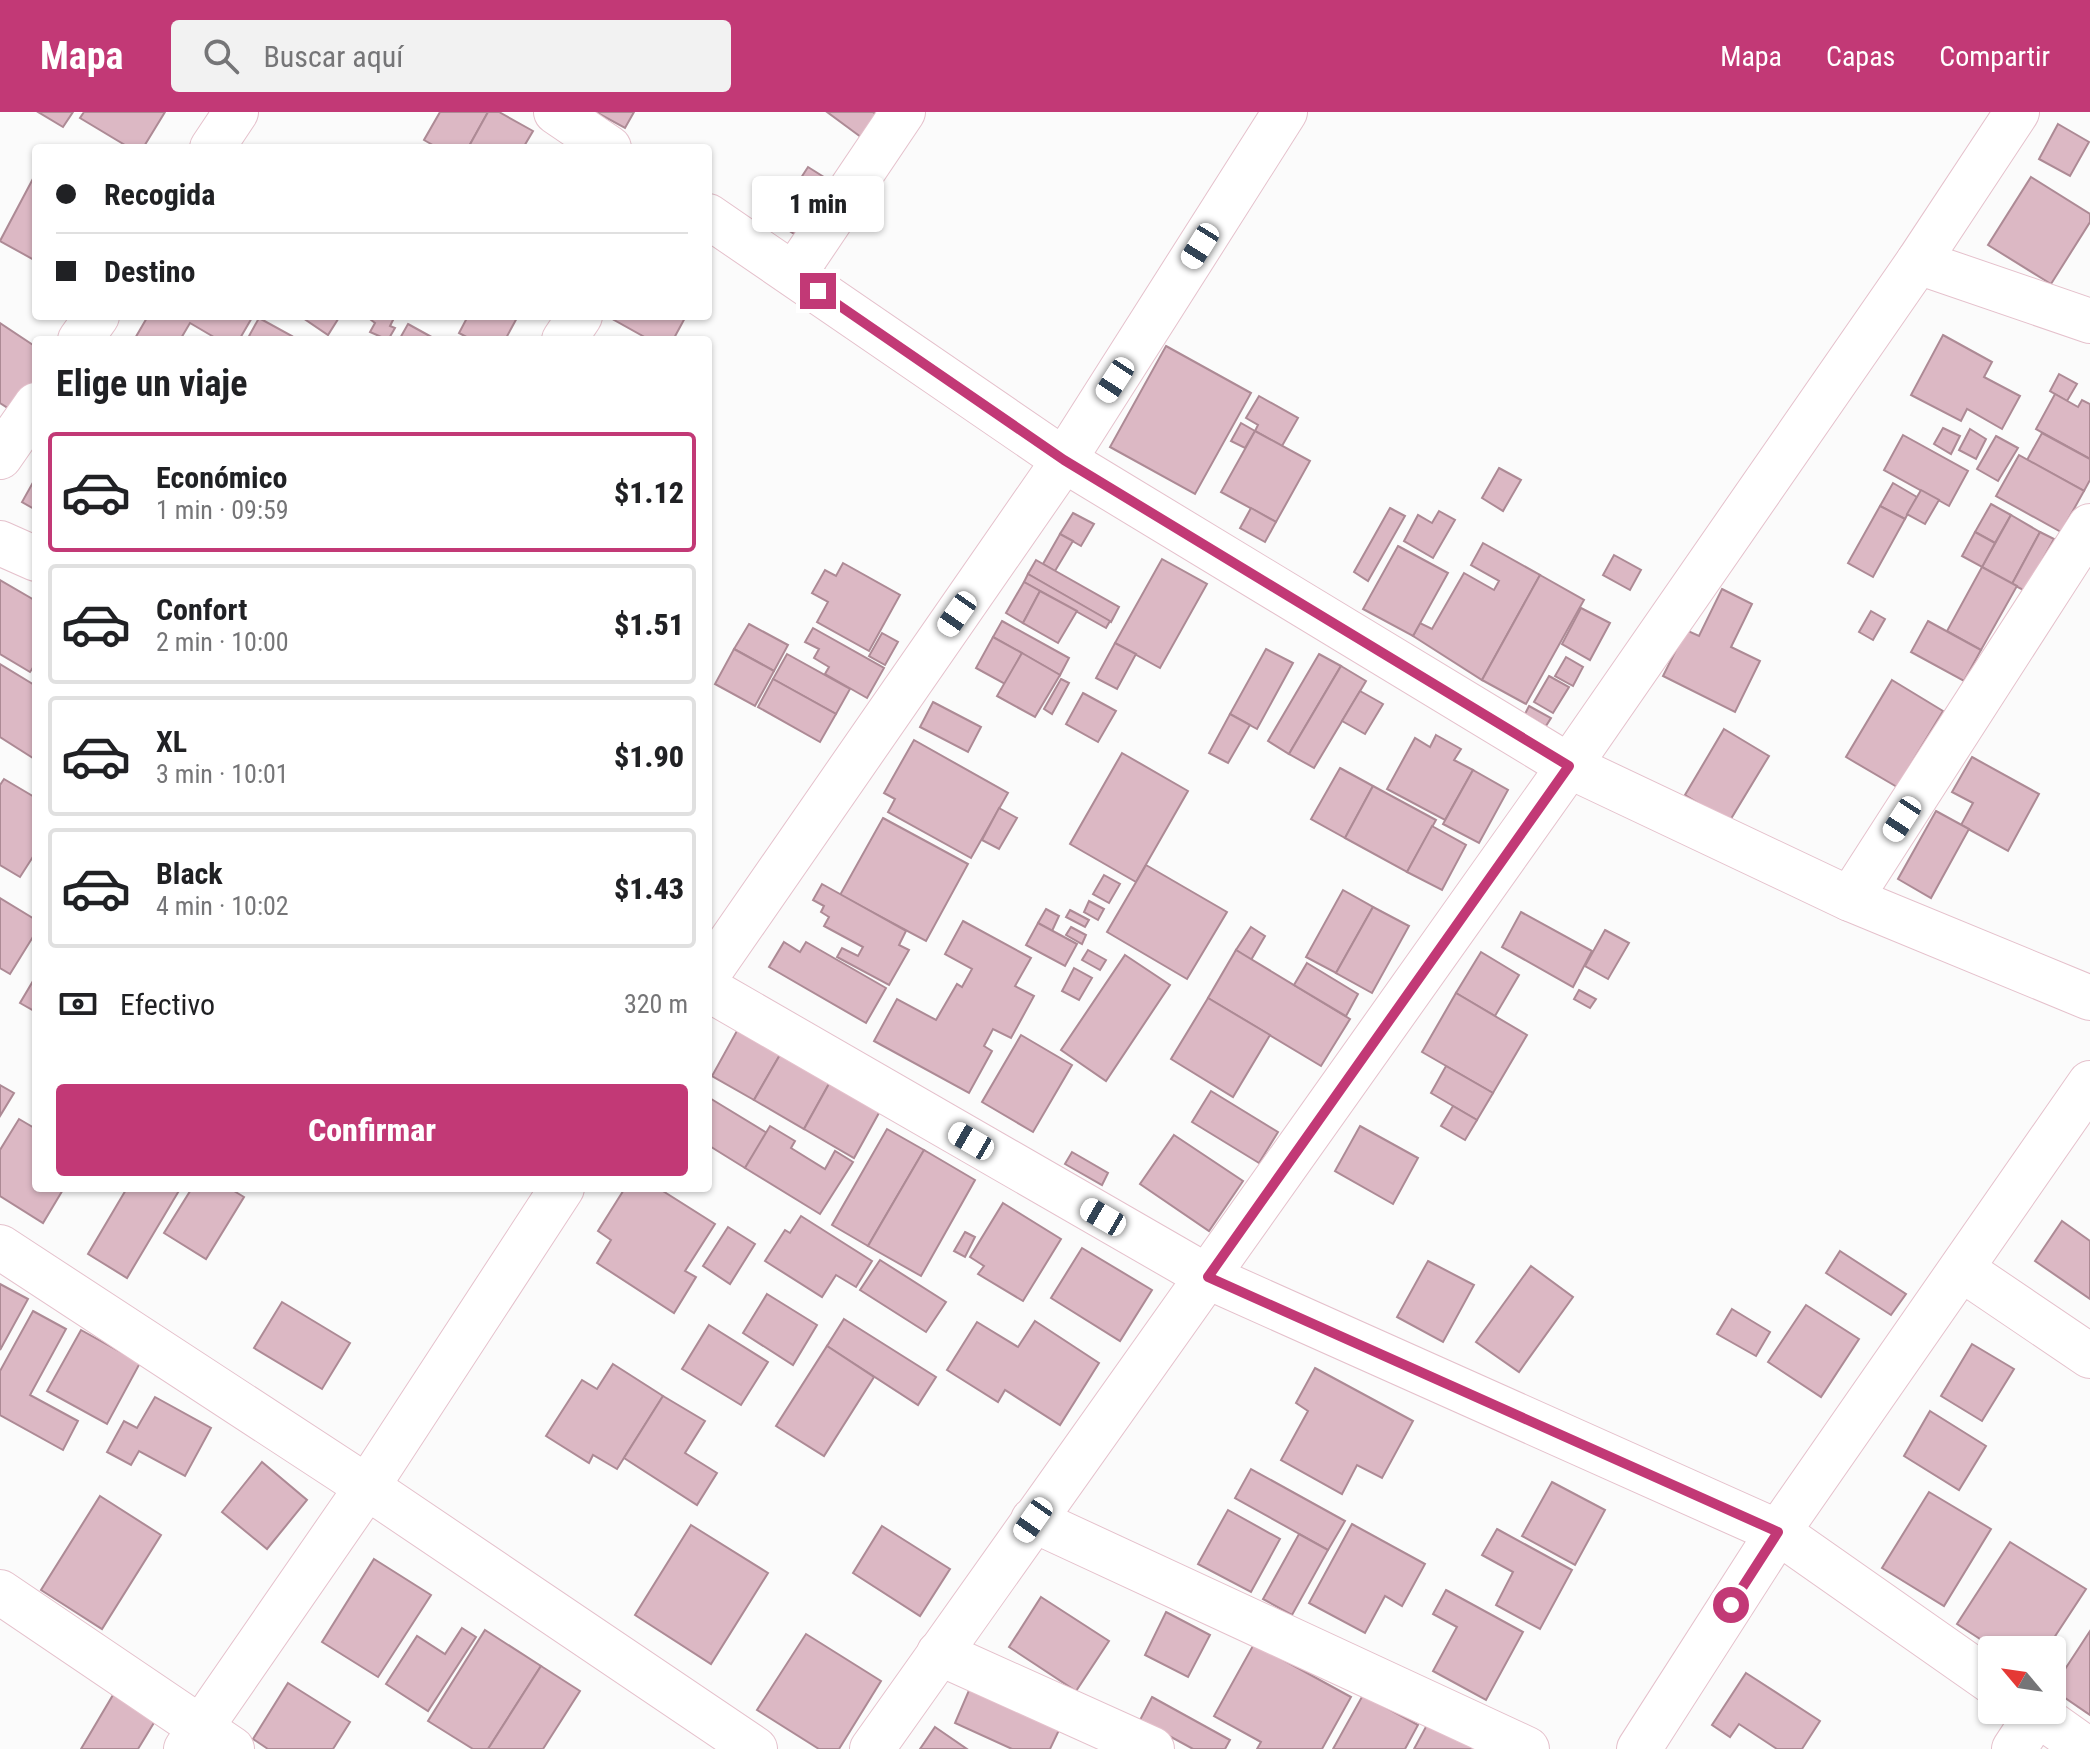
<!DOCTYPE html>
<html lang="es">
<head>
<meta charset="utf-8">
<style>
  :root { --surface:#fff; --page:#f2f2f2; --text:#202124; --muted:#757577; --line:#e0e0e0; --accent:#c23976 }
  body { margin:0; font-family:"Roboto Condensed",sans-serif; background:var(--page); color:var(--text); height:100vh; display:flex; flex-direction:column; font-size:30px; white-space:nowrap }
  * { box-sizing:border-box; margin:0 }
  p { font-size:26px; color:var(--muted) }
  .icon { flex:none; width:44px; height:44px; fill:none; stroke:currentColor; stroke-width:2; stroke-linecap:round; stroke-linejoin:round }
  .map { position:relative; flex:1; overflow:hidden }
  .panel { position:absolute; left:32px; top:224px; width:680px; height:856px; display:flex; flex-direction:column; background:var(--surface); border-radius:8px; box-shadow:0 2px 6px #0004 }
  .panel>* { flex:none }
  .top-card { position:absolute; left:32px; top:32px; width:680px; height:176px; border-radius:8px; box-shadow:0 2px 6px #0004; display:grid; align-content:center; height:176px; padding:0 24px; background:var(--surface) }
  .needle { width:52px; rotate:299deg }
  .tools { position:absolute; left:1978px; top:1524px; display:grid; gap:16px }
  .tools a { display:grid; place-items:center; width:88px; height:88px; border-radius:8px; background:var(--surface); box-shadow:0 2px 6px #0004; font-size:40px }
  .end { position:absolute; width:36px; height:36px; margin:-18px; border:10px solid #c23976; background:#fff; box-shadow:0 0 0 4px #fff }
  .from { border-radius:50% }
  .bubble { position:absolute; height:56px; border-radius:8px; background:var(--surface); box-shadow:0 2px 6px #0004; font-size:26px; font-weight:800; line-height:56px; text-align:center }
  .car { position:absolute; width:24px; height:48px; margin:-24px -12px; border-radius:10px; box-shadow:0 0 6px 2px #0007; background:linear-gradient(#fff 24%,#345 0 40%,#fff 0 76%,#345 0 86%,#fff 0) }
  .top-card b { display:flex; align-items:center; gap:28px; height:76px; font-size:30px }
  .top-card b+b { border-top:2px solid var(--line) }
  .top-card i { width:20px; height:20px; background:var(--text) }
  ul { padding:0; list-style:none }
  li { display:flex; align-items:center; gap:24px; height:120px; margin:0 16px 12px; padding:0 8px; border:4px solid var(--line); border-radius:8px }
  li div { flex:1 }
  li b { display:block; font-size:30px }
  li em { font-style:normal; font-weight:800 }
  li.active { border-color:var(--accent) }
  li>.icon { width:72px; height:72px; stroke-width:1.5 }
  h2 { padding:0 24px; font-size:36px; line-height:96px }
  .pay { display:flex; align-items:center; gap:20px; height:88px; padding:0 24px; font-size:30px }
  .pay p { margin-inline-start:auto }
  .button { display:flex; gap:16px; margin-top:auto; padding:16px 24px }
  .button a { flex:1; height:92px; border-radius:8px; background:var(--accent); color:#fff; font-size:32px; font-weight:800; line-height:92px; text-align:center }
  header { display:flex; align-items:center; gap:48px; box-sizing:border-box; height:112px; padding:0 40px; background:var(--accent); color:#fff }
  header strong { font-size:38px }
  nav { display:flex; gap:44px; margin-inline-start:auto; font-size:28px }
  .search { width:560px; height:72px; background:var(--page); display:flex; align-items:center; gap:20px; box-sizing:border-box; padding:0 28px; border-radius:8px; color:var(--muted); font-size:30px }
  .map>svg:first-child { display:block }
  .building { fill:#dcb8c4; stroke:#ad8a95; stroke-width:2 }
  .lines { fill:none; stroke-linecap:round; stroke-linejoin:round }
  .minor-casing { stroke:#e5c1cc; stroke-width:46 }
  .minor { stroke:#fff; stroke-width:44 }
  .route { stroke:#c23976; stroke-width:10 }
</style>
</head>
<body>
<header>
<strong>Mapa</strong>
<div class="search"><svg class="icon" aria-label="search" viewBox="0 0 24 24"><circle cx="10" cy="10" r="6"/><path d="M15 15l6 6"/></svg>Buscar aquí</div>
<nav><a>Mapa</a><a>Capas</a><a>Compartir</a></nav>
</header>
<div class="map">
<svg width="2090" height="1637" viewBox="0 0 2090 1637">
  <rect width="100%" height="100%" fill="#fbfbfb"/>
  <g class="building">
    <path d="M38,0H73L63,15Z"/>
    <path d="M84,0H165L143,36H130L80,6Z"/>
    <path d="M440,0H488L468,36H438L424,28Z"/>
    <path d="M488,0H499L533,19L523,36H468Z"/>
    <path d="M596,0H634L625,16Z"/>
    <path d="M827,0H873L890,13L873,34Z"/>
    <path d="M2058,12L2089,30L2070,64L2039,47Z"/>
    <path d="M808,55L843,77L809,131L773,109Z"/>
    <path d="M36,61V149L0,129Z"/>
    <path d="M2031,65L2090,102V110L2051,172L1988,133Z"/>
    <path d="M148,204H253L239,228H219L190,211L180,228H134Z"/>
    <path d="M300,204H340L328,223Z"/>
    <path d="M395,204L390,214L395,216L388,228L370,220L375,211L366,204Z"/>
    <path d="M468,204H518L505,228H472L459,221Z"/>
    <path d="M607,204H686L673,228H650Z"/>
    <path d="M259,206L292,224L289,228H256L249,224Z"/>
    <path d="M0,211L36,235V287L11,298L0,291Z"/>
    <path d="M408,212L437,228H399Z"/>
    <path d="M1943,223L1992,250L1984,265L2020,284L2002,317L1967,297L1961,309L1911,283Z"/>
    <path d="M1166,234L1251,281L1195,382L1110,335Z"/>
    <path d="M2059,262L2077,272L2067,289L2050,279Z"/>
    <path d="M2055,282L2078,295L2082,288L2090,292V347L2036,317Z"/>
    <path d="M1259,284L1298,306L1282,334L1255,319L1258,313L1246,306Z"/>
    <path d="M1241,311L1255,319L1245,336L1231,329Z"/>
    <path d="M1943,316L1960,324L1951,342L1934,332Z"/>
    <path d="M1970,317L1986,327L1976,347L1959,338Z"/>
    <path d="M1255,319L1310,349L1276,410L1221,380Z"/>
    <path d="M2042,321L2090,347V368L2084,379L2027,348Z"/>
    <path d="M1903,323L1968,359L1949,394L1884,358Z"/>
    <path d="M1996,324L2018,336L1998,369L1977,357Z"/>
    <path d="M2019,343L2084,379L2061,420L1996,384Z"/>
    <path d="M1499,356L1521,368L1503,399L1482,386Z"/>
    <path d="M36,365V398L22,390Z"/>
    <path d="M1893,371L1917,385L1905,407L1880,394Z"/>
    <path d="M1921,378L1939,388L1925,412L1907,402Z"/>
    <path d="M1991,392L2011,403L1995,431L1975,420Z"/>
    <path d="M1880,394L1905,407L1873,465L1848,451Z"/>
    <path d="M1251,396L1276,410L1265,430L1240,416Z"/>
    <path d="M1390,396L1405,404L1368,469L1354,460Z"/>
    <path d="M1439,399L1455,408L1433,446L1404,429L1418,403L1432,411Z"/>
    <path d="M1073,401L1094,412L1081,434L1060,422Z"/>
    <path d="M2011,403L2040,420L2012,472L1982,455Z"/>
    <path d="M1975,420L1995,431L1982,455L1962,444Z"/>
    <path d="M2040,420L2054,427L2025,479L2012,472Z"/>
    <path d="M1060,422L1073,429L1055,459L1043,452Z"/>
    <path d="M1483,431L1540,463L1482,568L1413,524L1420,511L1432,517L1464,461L1494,478L1499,469L1471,453Z"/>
    <path d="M1398,434L1448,461L1413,524L1363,497Z"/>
    <path d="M1614,443L1641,458L1630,478L1603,463Z"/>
    <path d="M1162,447L1207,472L1160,556L1115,531Z"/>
    <path d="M1036,448L1119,495L1111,510L1028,462Z"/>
    <path d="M843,451L900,483L869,539L817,510L828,490L812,481L825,458L836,464Z"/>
    <path d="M1982,455L2017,474L1981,538L1947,519Z"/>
    <path d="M1028,462L1110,509L1106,516L1024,470Z"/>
    <path d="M1540,463L1584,488L1526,592L1482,568Z"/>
    <path d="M0,468L36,489V551L30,560L0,542Z"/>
    <path d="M1024,470L1040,479L1023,511L1006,501Z"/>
    <path d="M1722,477L1752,492L1731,535L1760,549L1735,600L1663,564L1686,518L1699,524Z"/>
    <path d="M1040,479L1077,499L1058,531L1023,511Z"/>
    <path d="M1581,496L1610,511L1590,548L1562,532Z"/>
    <path d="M1871,499L1885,507L1873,528L1859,520Z"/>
    <path d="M1002,509L1069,546L1060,563L993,525Z"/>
    <path d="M1928,509L1981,538L1964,569L1911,540Z"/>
    <path d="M749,512L788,533L774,559L734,537Z"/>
    <path d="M813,516L884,556L867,586L825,562L829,555L814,546L819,537L805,530Z"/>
    <path d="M882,521L898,530L885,553L869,544Z"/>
    <path d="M993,525L1022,541L1005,572L976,556Z"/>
    <path d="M1115,531L1136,542L1117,577L1096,566Z"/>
    <path d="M734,537L774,559L755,594L715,572Z"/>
    <path d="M1266,537L1293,551L1257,617L1230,602Z"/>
    <path d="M1022,541L1060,563L1035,605L997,584Z"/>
    <path d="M787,542L850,577L836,602L773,567Z"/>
    <path d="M1319,542L1341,554L1289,642L1268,629Z"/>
    <path d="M1566,545L1583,555L1573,574L1555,564Z"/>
    <path d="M0,552L36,574V648L0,625Z"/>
    <path d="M1341,554L1366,569L1314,656L1289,642Z"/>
    <path d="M1549,564L1569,575L1553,601L1534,590Z"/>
    <path d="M773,567L836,602L820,630L758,595Z"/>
    <path d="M1061,567L1069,571L1052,602L1044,597Z"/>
    <path d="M1892,568L1943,599L1897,675L1846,645Z"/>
    <path d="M1360,579L1383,592L1365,622L1342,609Z"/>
    <path d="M1083,581L1116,599L1098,630L1066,612Z"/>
    <path d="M933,590L981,615L968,640L920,615Z"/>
    <path d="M1529,594L1551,606L1546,614L1525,602Z"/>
    <path d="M1230,602L1250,613L1228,651L1209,641Z"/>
    <path d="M1724,617L1769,644L1729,710L1685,683Z"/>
    <path d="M1436,623L1461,637L1454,648L1473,658L1445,708L1387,677L1415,626L1430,635Z"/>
    <path d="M914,628L1008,681L971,746L888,700L895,687L884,681Z"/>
    <path d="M1122,641L1188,679L1136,770L1070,732Z"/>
    <path d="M1972,645L2039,682L2008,739L1961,713L1973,691L1952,680Z"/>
    <path d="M1340,656L1373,674L1345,726L1311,707Z"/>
    <path d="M1473,658L1508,678L1479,731L1443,712Z"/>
    <path d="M4,667L36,686V740L20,765L0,753V673Z"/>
    <path d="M1373,674L1436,708L1407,760L1345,726Z"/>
    <path d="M999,696L1017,706L999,737L982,728Z"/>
    <path d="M1936,699L1969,717L1931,786L1898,767Z"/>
    <path d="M883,706L968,752L926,829L840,783Z"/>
    <path d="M1432,714L1466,733L1442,778L1407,760Z"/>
    <path d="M1146,753L1227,800L1187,867L1107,820Z"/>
    <path d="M1104,763L1120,772L1109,791L1093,782Z"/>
    <path d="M822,772L906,819L899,833L909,838L889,873L837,845L842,836L858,844L863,835L824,814L829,805L821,800L824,794L813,788Z"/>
    <path d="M1343,778L1373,795L1336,861L1306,845Z"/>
    <path d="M0,786L36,808V820L10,862L0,856Z"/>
    <path d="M1089,789L1104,797L1098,808L1084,800Z"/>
    <path d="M1373,795L1409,814L1372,881L1336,861Z"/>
    <path d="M1046,797L1059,804L1052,819L1038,811Z"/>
    <path d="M1070,798L1089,808L1085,815L1066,805Z"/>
    <path d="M1521,800L1592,839L1573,875L1502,835Z"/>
    <path d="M963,809L1031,846L1015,874L1034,884L1011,926L993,917L984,934L992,939L969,981L874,929L897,887L936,908L957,872L962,875L972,857L945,842Z"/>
    <path d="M1038,811L1077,832L1065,854L1026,833Z"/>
    <path d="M1071,815L1086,823L1082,832L1066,823Z"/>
    <path d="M1251,815L1265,824L1251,848L1236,838Z"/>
    <path d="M1605,818L1629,831L1608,867L1585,854Z"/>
    <path d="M784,830L800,840L806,830L886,876L866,911L769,855Z"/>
    <path d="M1088,838L1106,848L1100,858L1082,848Z"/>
    <path d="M1236,838L1350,907L1321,954L1208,886Z"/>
    <path d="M1481,840L1519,863L1495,904L1456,881Z"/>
    <path d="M1125,843L1170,873L1106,969L1061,938Z"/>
    <path d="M1307,851L1358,882L1346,904L1294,873Z"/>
    <path d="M1074,856L1092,866L1079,888L1062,879Z"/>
    <path d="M36,864V900L20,891Z"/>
    <path d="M1579,878L1596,887L1590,896L1574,887Z"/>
    <path d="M1456,881L1527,923L1493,981L1422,940Z"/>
    <path d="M1208,886L1270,923L1233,985L1171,947Z"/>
    <path d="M738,917L781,941L754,988L712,964Z"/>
    <path d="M1021,923L1072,953L1033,1020L982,990Z"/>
    <path d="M781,941L830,970L804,1017L754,988Z"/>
    <path d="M1446,954L1493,981L1477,1008L1431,981Z"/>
    <path d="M830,970L880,999L854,1046L804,1017Z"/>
    <path d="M0,973L14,981L0,1004Z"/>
    <path d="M1211,979L1278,1020L1259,1051L1192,1010Z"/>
    <path d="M708,985L767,1021L745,1056L708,1033Z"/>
    <path d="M1453,994L1477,1008L1465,1028L1441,1014Z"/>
    <path d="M19,1007L36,1017V1076H64L43,1111L0,1084V1038Z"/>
    <path d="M770,1014L795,1029L791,1036L825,1057L835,1039L853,1050L820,1102L745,1056Z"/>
    <path d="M1360,1014L1418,1046L1393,1092L1335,1059Z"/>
    <path d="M887,1017L924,1038L868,1134L832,1113Z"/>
    <path d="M1174,1023L1243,1069L1209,1119L1140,1072Z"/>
    <path d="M924,1038L975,1068L921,1164L868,1134Z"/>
    <path d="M1072,1040L1108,1061L1102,1073L1065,1052Z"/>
    <path d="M127,1076L180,1077L127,1166L88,1142Z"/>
    <path d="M192,1076H229L244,1085L206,1147L164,1121Z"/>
    <path d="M625,1076H658L715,1112L685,1159L696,1165L674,1201L597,1151L611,1128L598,1119Z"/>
    <path d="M1003,1091L1061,1127L1023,1189L978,1162L984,1154L970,1145Z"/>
    <path d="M801,1104L872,1149L856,1175L836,1163L822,1185L765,1149L785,1118L790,1121Z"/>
    <path d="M2062,1109L2090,1129V1187L2035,1149Z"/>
    <path d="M728,1115L755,1132L730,1172L703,1154Z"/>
    <path d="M965,1120L975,1125L965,1145L954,1139Z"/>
    <path d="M1082,1136L1152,1178L1120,1229L1051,1186Z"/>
    <path d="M1840,1139L1906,1182L1891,1203L1826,1161Z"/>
    <path d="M880,1148L946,1190L926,1220L860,1178Z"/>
    <path d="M1428,1149L1474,1173L1443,1230L1397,1205Z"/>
    <path d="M1531,1154L1573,1185L1519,1260L1476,1230Z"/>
    <path d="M0,1172L28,1187L0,1238Z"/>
    <path d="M767,1182L817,1213L793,1253L743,1221Z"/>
    <path d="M282,1190L350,1231L322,1277L254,1236Z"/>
    <path d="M1806,1193L1859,1227L1821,1285L1768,1250Z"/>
    <path d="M1732,1197L1770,1220L1756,1244L1717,1222Z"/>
    <path d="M33,1199L66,1217L30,1283L78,1309L63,1338L0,1303V1259Z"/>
    <path d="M844,1207L936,1265L918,1293L827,1234Z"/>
    <path d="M1035,1209L1099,1251L1060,1313L1005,1278L998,1290L947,1258L977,1210L1018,1235Z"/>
    <path d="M709,1213L768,1250L741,1293L682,1257Z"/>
    <path d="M81,1218L140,1251L107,1312L47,1279Z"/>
    <path d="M1972,1232L2014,1257L1982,1309L1941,1284Z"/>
    <path d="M827,1234L874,1265L824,1344L776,1314Z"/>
    <path d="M613,1252L663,1284L617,1357L593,1343L589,1351L546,1324L582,1268L597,1277Z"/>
    <path d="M1315,1256L1413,1309L1382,1366L1357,1353L1342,1382L1281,1348L1308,1299L1296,1291Z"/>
    <path d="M663,1284L705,1309L685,1341L717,1361L697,1393L624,1346Z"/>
    <path d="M155,1285L211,1316L185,1364L139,1339L131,1353L107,1340L124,1309L137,1316Z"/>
    <path d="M1930,1299L1986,1334L1959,1378L1904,1344Z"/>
    <path d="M262,1350L307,1388L267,1437L222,1400Z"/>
    <path d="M1251,1357L1345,1409L1328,1438L1235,1386Z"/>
    <path d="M1552,1370L1605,1398L1575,1453L1522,1424Z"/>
    <path d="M1929,1380L1991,1417L1944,1494L1882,1456Z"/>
    <path d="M100,1384L161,1423L102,1517L41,1478Z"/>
    <path d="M1228,1398L1280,1427L1251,1480L1198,1452Z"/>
    <path d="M1352,1412L1425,1452L1402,1494L1385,1484L1365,1521L1309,1491Z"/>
    <path d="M691,1413L768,1461L711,1552L635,1503Z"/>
    <path d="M882,1414L950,1457L920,1504L853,1461Z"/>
    <path d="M1497,1417L1572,1458L1540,1517L1496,1493L1513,1460L1482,1443Z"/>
    <path d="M1299,1422L1328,1438L1292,1503L1263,1487Z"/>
    <path d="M2010,1430L2086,1477L2046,1538H1997L1957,1512Z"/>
    <path d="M374,1447L431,1483L378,1565L322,1530Z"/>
    <path d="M1446,1478L1523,1520L1486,1588L1433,1559L1457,1515L1433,1502Z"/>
    <path d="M1041,1485L1109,1529L1076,1579L1009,1535Z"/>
    <path d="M1166,1500L1210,1523L1188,1565L1145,1543Z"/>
    <path d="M462,1516L476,1525L428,1599L386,1572L417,1524L445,1542Z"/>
    <path d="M485,1518L541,1554L488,1637H473L428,1609Z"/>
    <path d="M2090,1519V1603L2052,1577Z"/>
    <path d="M806,1522L881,1569L839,1637H819L757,1598Z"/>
    <path d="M1254,1532L1351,1585L1322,1637H1257L1261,1630L1214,1604Z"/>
    <path d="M541,1554L580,1579L543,1637H488Z"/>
    <path d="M1746,1561L1820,1609L1802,1637H1777L1739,1612L1730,1625L1712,1613Z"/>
    <path d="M288,1571L350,1610L333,1637H268L253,1627Z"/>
    <path d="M970,1576L1060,1616L1050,1637H1012L955,1611Z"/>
    <path d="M113,1583L155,1609L138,1637H81Z"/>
    <path d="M1363,1583L1418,1613L1405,1637H1333Z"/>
    <path d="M1152,1585L1230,1628L1225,1637H1193L1140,1608Z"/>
    <path d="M1428,1611L1476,1637H1414Z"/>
    <path d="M935,1615L967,1637H920Z"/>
  </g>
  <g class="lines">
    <defs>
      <g id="minor">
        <path d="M556,0L609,36"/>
        <path d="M212,36L236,0"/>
        <path d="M708,104L1064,348L1569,654L1850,787L2090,886"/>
        <path d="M1918,150L2090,209"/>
        <path d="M794,162L903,0"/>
        <path d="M80,228L97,204"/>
        <path d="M564,228L580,204"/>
        <path d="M0,345L36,293"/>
        <path d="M0,431L36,447"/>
        <path d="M1850,787L2090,414"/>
        <path d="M708,862L1064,348L1285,0"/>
        <path d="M708,877L1208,1165L1778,1420L1992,1570"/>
        <path d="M0,1135L367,1375L755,1637"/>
        <path d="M1963,1158L2090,1244"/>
        <path d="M1033,1408L1527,1637"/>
        <path d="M0,1480L232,1637"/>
        <path d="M939,1541L1152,1637"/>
        <path d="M2032,1598L2087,1637"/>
        <path d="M186,1637L367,1375L562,1076"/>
        <path d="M872,1637L1569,654L1918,150L2017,0"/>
        <path d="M1639,1637L1778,1420L2090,971"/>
        <path d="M2014,1637L2037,1602"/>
      </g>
    </defs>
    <use href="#minor" class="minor-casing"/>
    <use href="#minor" class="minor"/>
  </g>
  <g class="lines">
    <path class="route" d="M818,179L1064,348L1569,654L1208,1165L1778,1420L1731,1493"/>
  </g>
</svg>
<div class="tools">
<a><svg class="needle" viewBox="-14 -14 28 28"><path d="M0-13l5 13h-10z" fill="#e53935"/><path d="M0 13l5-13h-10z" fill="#757577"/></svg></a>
</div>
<i class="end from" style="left:1731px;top:1493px"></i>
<i class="end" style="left:818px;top:179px"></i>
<div class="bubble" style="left:752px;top:64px;width:132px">1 min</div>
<i class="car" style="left:1200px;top:134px;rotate:212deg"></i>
<i class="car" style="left:1115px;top:268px;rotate:213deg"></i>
<i class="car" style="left:957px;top:502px;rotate:215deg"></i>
<i class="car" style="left:1902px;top:707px;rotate:213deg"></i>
<i class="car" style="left:971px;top:1029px;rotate:300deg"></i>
<i class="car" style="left:1103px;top:1105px;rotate:300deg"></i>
<i class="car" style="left:1033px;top:1408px;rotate:215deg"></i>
<div class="top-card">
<b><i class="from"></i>Recogida</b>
<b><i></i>Destino</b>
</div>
<section class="panel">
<h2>Elige un viaje</h2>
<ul>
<li class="active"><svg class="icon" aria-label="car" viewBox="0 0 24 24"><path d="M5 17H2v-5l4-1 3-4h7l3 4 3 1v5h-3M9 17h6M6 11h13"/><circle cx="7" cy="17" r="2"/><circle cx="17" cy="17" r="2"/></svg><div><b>Económico</b><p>1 min · 09:59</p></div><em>$1.12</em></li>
<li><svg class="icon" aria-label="car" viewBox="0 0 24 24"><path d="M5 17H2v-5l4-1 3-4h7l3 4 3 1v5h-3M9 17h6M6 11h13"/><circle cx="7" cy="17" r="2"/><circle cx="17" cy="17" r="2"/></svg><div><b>Confort</b><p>2 min · 10:00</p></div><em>$1.51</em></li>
<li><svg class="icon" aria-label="car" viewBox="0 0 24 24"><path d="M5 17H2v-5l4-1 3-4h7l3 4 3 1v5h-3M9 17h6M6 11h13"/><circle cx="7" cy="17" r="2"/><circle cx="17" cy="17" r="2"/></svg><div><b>XL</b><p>3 min · 10:01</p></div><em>$1.90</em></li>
<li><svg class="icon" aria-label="car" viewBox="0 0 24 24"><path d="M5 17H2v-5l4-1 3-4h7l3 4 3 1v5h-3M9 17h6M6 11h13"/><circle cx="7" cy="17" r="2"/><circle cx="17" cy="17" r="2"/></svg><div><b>Black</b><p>4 min · 10:02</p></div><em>$1.43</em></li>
</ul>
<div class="pay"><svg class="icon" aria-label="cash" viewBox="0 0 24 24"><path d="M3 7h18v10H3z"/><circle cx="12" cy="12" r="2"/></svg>Efectivo<p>320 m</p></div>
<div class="button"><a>Confirmar</a></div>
</section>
</div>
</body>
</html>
